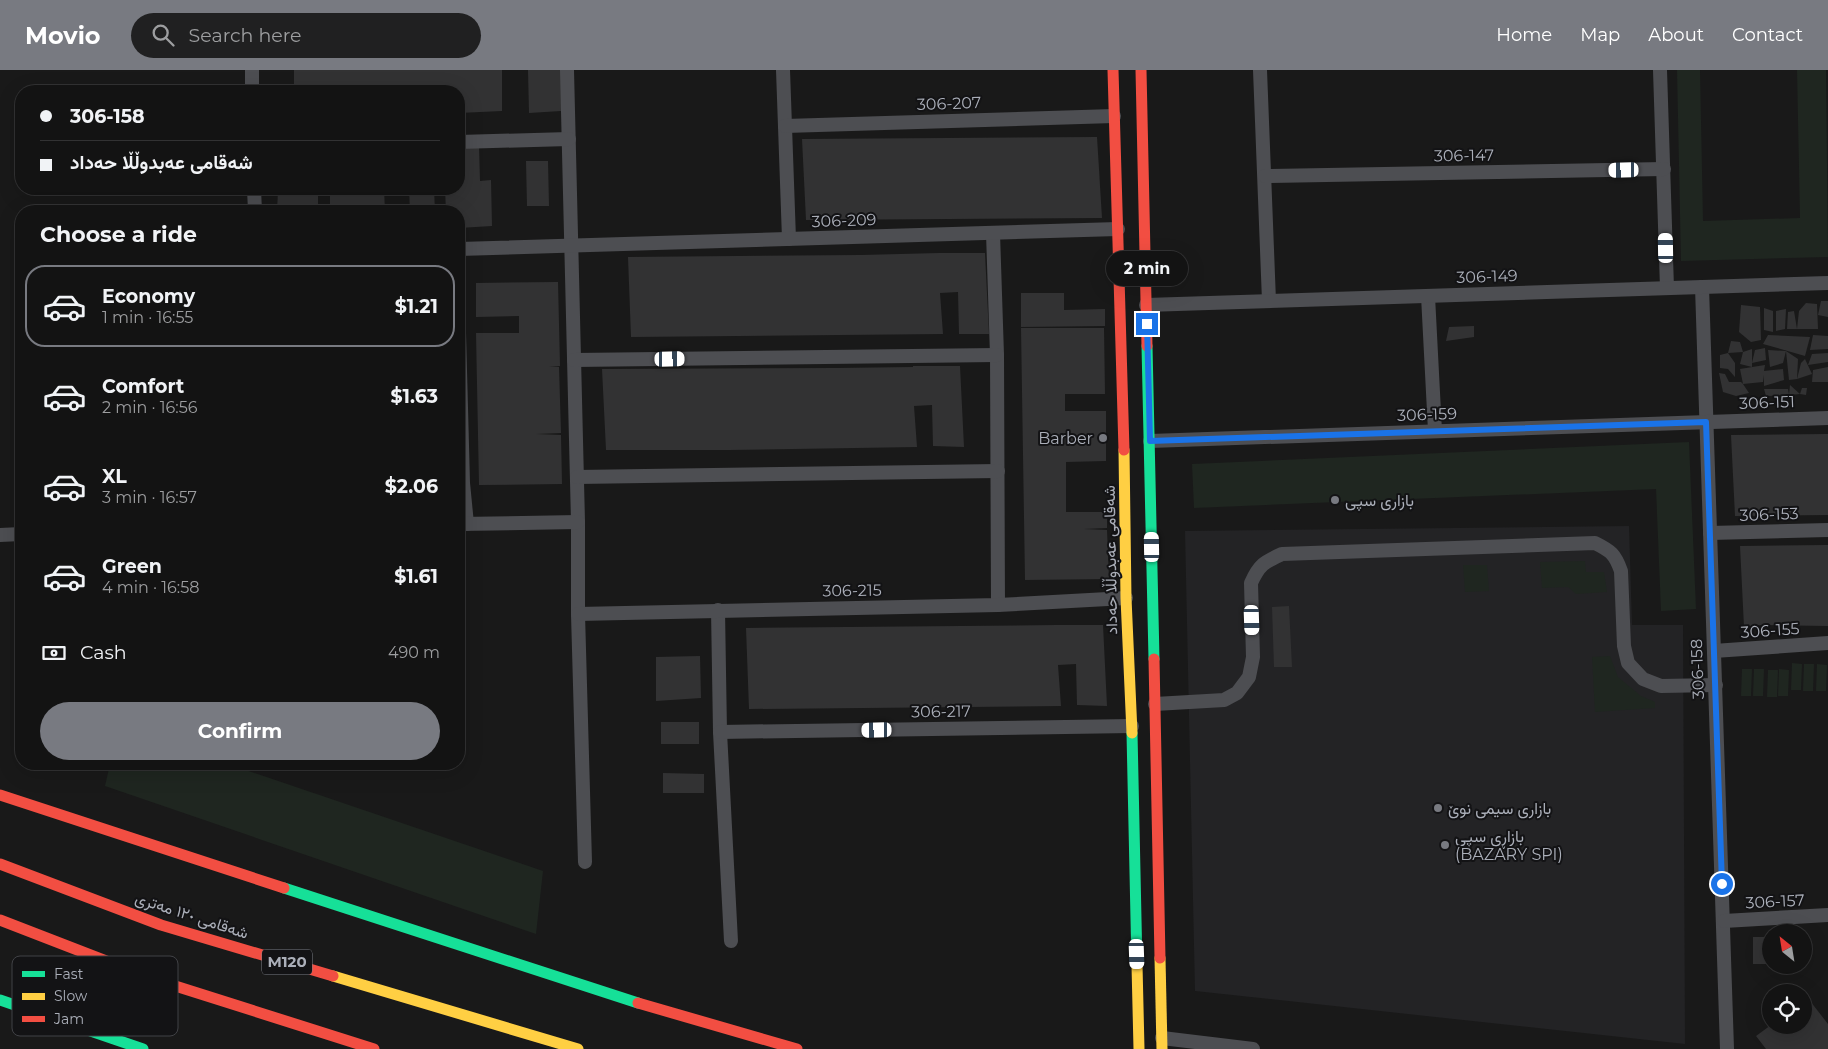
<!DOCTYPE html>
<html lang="en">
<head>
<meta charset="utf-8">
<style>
  :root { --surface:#131313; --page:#202021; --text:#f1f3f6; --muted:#9d9ea0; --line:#323233; --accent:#787a81 }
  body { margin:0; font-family:Montserrat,Vazirmatn,sans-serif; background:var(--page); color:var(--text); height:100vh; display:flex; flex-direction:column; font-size:19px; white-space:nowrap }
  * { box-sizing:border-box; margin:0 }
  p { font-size:16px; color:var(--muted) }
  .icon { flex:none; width:28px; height:28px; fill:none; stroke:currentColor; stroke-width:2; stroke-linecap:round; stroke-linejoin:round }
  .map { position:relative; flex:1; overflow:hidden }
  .panel { position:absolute; left:15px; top:135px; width:450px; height:565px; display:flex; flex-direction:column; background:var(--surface); border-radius:20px; box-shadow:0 5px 20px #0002,0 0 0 1px var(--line) }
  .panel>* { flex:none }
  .banner { position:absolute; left:15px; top:15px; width:450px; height:110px; border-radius:20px; box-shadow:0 5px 20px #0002,0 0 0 1px var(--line); display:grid; align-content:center; height:110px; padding:0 25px; background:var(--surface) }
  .needle { width:32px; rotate:330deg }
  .controls { position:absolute; left:1762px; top:854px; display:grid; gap:10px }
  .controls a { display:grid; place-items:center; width:50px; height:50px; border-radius:50%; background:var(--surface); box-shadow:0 5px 20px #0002,0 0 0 1px var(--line); font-size:25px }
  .end { position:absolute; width:22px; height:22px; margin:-11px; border:6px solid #1a73e8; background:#fff; box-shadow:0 0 0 2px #fff }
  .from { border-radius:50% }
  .bubble { position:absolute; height:35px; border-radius:18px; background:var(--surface); box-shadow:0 5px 20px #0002,0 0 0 1px var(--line); font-size:16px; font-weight:700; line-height:35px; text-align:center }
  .car { position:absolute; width:15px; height:30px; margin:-15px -8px; border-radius:6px; box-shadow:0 0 4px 1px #0007; background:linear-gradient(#fff 24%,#345 0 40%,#fff 0 76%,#345 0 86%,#fff 0) }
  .banner b { display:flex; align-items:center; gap:18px; height:48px; font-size:19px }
  .banner b+b { border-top:1px solid var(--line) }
  .banner i { width:12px; height:12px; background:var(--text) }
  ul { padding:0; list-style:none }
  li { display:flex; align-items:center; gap:15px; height:82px; margin:0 10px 8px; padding:0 15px; border:2px solid transparent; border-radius:20px }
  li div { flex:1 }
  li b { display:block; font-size:19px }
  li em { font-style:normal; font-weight:700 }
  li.on { border-color:var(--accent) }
  li>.icon { width:45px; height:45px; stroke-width:1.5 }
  h2 { padding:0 25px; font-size:22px; line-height:60px }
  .pay { display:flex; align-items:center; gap:12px; height:55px; padding:0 25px; font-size:19px }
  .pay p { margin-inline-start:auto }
  .button { display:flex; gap:10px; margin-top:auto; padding:10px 25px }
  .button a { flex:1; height:58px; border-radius:30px; background:var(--accent); color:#fff; font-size:20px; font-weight:700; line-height:58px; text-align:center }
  header { display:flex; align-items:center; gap:30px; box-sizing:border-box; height:70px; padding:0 25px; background:var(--accent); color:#fff }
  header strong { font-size:24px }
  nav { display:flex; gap:28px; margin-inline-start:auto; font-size:18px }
  .search { width:350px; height:45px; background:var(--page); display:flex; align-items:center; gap:12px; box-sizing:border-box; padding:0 18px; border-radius:28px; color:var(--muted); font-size:19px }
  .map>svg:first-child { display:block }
  .built { fill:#232325 }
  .green { fill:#1f2620 }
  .building { fill:#323233 }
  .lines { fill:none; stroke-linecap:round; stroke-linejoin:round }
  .street { stroke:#4d4e52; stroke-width:14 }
  .fast { stroke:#16e098; stroke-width:11 }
  .slow { stroke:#ffcf43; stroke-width:11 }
  .jam { stroke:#f24e42; stroke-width:11 }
  .route { stroke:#1a73e8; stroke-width:6 }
  .poi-dot { fill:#787a81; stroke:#131315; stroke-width:2 }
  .labels { text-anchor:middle; stroke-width:4; stroke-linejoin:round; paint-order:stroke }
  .shield { fill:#131315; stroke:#7d8088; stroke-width:1 }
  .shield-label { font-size:15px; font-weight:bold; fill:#abafb9 }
  .street-label { font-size:16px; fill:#abafb9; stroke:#131315 }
  .poi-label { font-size:16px; fill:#abafb9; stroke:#131315; text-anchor:start }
  .key { fill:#131315; stroke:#414246; stroke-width:1 }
  .key-label { font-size:14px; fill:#abafb9 }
</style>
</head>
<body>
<header>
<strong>Movio</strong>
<div class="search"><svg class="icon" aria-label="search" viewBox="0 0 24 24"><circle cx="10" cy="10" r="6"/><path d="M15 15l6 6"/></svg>Search here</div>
<nav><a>Home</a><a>Map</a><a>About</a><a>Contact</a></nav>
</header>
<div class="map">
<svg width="1828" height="979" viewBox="0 0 1828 979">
  <rect width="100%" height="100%" fill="#191919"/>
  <path class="built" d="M1629,456L1632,555H1683L1685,974L1195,921L1185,461Z"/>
  <g class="green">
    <path d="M1677,0H1700L1703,151L1800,148L1797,0H1826L1828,187L1681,191Z"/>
    <path d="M1689,372L1696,539L1661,541L1656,419L1194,438L1192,394Z"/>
    <path d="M1585,491L1586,502H1604L1607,522L1576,524L1568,517L1542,518L1540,492Z"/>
    <path d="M1463,495H1487L1489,521L1465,522Z"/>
    <path d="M1610,586L1618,607L1641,626L1655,632V638L1595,642L1592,587Z"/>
    <path d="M1792,593L1802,594L1801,620H1791Z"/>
    <path d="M1804,594H1814L1813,621H1803Z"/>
    <path d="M1817,594L1827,595L1826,621H1816Z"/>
    <path d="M1742,599H1752L1751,626H1741Z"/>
    <path d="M1754,599H1764L1763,626H1753Z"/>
    <path d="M1779,599L1789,600L1788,626H1778Z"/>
    <path d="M1768,600H1778L1777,627H1767Z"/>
    <path d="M110,694H228L543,801L536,864L105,716Z"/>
  </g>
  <g class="building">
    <path d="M294,0H502V41L459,43V21H294Z"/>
    <path d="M528,0H561V41L529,43Z"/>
    <path d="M1097,67L1102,148L806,150L802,69Z"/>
    <path d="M479,75L480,111L491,110L492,156L459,158V141H446L445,119H459V76Z"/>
    <path d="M526,91H548L549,136H527Z"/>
    <path d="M295,119H318V141H277L278,121Z"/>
    <path d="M330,119H384L385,141H330Z"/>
    <path d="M409,119H434L435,141H410Z"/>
    <path d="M939,183H985L989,264H959L958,222L940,223L943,264L631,267L628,187L861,185Z"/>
    <path d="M558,212L560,296L549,297H559L561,363L536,364L561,365L562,414L479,415L476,263H519V246L476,247V213Z"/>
    <path d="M1021,223H1064V240L1105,239V256L1021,257Z"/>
    <path d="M1821,231H1828V247L1818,245Z"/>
    <path d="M1806,233L1817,234L1818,259H1787L1788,242L1794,241L1797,259L1799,241Z"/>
    <path d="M1741,235L1760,237L1761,270L1751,272L1739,262Z"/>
    <path d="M1764,238L1773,241V262L1764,260Z"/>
    <path d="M1786,239L1785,259L1776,261V241Z"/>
    <path d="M1474,256V267L1446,271L1449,257Z"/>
    <path d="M1021,258H1104L1105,324H1065V341H1106V391L1066,392V442H1107V458L1084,459L1107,460L1109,509L1025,510Z"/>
    <path d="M1768,265L1810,267L1805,286L1763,274Z"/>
    <path d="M1813,265L1828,266V279L1810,280Z"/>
    <path d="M1731,271L1740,272L1743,282L1752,279V297L1740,294L1743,282L1728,283Z"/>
    <path d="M1765,278L1766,290L1752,293L1755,280Z"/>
    <path d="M1768,280L1786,281L1783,293L1770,297Z"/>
    <path d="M1786,281L1798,289L1797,309L1789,310Z"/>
    <path d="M1728,283L1735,293V307L1728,299L1720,298V285Z"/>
    <path d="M1828,283V292L1808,295L1812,284Z"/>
    <path d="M1805,289L1812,304L1797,309L1801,293Z"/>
    <path d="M1765,295L1764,301L1783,299L1784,310L1764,316V305L1763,312L1743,314L1749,323L1736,326L1723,322L1719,303L1725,304L1729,312H1741L1743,314L1740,299Z"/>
    <path d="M913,296H960L964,377L933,376L932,335L914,336L917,377L728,380H606L602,299L836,298L913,297Z"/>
    <path d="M1828,297V312H1812L1813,300Z"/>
    <path d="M1790,315L1800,324L1789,325Z"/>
    <path d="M1802,318H1807L1806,325L1800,324Z"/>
    <path d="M1764,319H1788L1789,325L1766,326Z"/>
    <path d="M1828,364V445L1735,446L1731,365Z"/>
    <path d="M1828,475V556L1761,555L1744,557L1740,476Z"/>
    <path d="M1289,536L1292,597H1274L1272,537Z"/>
    <path d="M1057,555H1103L1107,636L1077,635L1076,594L1058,595L1061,636L749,639L746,558Z"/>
    <path d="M700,586L701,628L656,631V587Z"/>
    <rect x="661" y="652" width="38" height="22"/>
    <path d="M663,703L704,704V723H663Z"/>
    <rect x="1753" y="867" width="18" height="27"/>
    <path d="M1807,927L1828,954V979H1766L1756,966L1771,955H1804V929Z"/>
  </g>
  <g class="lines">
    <g class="street">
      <path d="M252,0V21"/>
      <path d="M567,0L578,452V544L585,792"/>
      <path d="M783,0L789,169"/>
      <path d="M1260,0L1269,231"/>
      <path d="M1660,0L1667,218"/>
      <path d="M785,56L1114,46"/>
      <path d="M459,72L569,69"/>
      <path d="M1265,106L1664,99"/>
      <path d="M254,119L255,141"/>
      <path d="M993,163L997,285L998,535"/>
      <path d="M459,179L1118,159"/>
      <path d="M1702,217L1727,979"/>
      <path d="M1428,226L1435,361"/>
      <path d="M1146,235L1828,213"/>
      <path d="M459,263L463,413L467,454"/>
      <path d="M574,290L997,285"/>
      <path d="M1150,371L1828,348"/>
      <path d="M577,407L998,401"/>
      <path d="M459,454L578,452"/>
      <path d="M1710,463L1828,460"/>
      <path d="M0,465L21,464"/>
      <path d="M718,540L720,662L731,871"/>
      <path d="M578,544L998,535L1126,528"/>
      <path d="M1714,581L1828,573"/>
      <path d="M1155,634L1224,630L1237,623L1249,607L1253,587L1251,513C1259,495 1264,492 1282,484L1595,473C1611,481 1615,484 1621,501L1624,576L1628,593L1643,609L1661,616L1716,615"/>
      <path d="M720,662L1132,656"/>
      <path d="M1724,851L1828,845"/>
      <path d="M1162,968L1253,979"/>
    </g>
    <g class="fast">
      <path d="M1147,276L1154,589"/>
      <path d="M1132,663L1137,895"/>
      <path d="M284,818L638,933"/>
      <path d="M0,930L143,979"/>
    </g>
    <g class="slow">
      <path d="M1124,380L1126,528L1132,663"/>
      <path d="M1160,888L1162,979"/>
      <path d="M1137,895L1139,979"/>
      <path d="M333,906L578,979"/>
    </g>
    <g class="jam">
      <path d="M1113,0L1124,380"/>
      <path d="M1141,0L1147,276"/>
      <path d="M1154,589L1160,888"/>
      <path d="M0,725L284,818"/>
      <path d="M0,794L161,855L333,906"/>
      <path d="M0,850L150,908L374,979"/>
      <path d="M638,933L797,979"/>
    </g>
  </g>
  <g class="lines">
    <path class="route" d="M1147,254L1150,371L1706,352L1722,814"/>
  </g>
  <g class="poi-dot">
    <circle cx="1103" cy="368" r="5"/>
    <circle cx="1335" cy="430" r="5"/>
    <circle cx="1438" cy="738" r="5"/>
    <circle cx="1445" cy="775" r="5"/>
  </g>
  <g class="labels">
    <rect class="shield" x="262" y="879.5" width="50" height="25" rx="4"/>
    <g class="shield-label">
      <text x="287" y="897">M120</text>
    </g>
    <g class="street-label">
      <text transform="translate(949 33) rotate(-2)" y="6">306-207</text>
      <text transform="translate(1464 85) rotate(-1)" y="6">306-147</text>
      <text transform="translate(844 150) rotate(-2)" y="6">306-209</text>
      <text transform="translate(1487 206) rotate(-2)" y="6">306-149</text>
      <text transform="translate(1767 332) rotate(-2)" y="6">306-151</text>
      <text transform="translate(1427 344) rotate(-2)" y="6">306-159</text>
      <text transform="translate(1769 444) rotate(-2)" y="6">306-153</text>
      <text transform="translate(1110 490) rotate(-91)" y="6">شەقامی عەبدوڵڵا حەداد</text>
      <text transform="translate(852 520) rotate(-1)" y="6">306-215</text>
      <text transform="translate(1770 560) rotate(-4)" y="6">306-155</text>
      <text transform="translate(1697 599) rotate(-92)" y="6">306-158</text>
      <text transform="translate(941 641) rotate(-1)" y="6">306-217</text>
      <text transform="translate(1775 831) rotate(-3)" y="6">306-157</text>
      <text transform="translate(192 845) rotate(18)" y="6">شەقامی ١٢٠ مەتری</text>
    </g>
    <g class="poi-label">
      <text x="1093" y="374" text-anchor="end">Barber</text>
      <text x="1345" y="436">بازاری سپی</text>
      <text x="1448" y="744">بازاری سیمی نوێ</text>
      <text x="1455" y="772">بازاڕی سپی<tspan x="1455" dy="18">(BAZARY SPI)</tspan></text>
    </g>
  </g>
  <rect x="12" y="886" width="166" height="80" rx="8" class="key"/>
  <rect x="22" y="901" width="23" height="6" fill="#16e098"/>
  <rect x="22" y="923" width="23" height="7" fill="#ffcf43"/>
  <rect x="22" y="946" width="23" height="6" fill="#f24e42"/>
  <g class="key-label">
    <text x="54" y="909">Fast</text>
    <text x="54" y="931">Slow</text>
    <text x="54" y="954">Jam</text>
  </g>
</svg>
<div class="controls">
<a><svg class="needle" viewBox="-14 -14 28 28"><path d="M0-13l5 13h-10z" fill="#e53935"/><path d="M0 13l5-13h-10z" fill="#9d9ea0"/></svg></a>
<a><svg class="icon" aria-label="locate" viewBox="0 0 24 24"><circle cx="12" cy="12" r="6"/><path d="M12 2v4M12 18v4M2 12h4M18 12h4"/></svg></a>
</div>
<i class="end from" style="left:1722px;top:814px"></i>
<i class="end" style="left:1147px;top:254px"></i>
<div class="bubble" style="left:1106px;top:181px;width:82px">2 min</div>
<i class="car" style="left:1624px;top:100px;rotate:269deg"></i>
<i class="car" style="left:1666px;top:178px;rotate:359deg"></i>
<i class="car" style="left:670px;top:289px;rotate:89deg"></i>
<i class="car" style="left:1152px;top:477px;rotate:359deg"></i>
<i class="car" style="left:1252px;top:550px;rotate:178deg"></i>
<i class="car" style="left:877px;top:660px;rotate:269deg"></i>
<i class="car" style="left:1137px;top:884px;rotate:178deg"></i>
<div class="banner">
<b><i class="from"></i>306-158</b>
<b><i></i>شەقامی عەبدوڵڵا حەداد</b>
</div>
<section class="panel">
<h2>Choose a ride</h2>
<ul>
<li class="on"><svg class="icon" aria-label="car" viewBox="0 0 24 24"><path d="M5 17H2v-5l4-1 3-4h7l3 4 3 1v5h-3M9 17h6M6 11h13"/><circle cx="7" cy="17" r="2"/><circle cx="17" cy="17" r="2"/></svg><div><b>Economy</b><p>1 min · 16:55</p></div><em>$1.21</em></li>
<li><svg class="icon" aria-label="car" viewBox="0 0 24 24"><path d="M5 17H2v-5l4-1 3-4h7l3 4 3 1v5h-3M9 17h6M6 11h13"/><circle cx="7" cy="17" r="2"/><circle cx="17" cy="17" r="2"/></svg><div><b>Comfort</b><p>2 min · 16:56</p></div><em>$1.63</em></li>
<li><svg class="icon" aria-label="car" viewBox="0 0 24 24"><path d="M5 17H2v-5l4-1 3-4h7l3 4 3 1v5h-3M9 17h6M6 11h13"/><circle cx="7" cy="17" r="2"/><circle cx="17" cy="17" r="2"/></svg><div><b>XL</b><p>3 min · 16:57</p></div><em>$2.06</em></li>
<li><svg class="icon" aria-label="car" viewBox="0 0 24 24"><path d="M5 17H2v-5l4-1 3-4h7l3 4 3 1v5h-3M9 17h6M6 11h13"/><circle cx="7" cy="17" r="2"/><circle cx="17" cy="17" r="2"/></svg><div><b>Green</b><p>4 min · 16:58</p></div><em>$1.61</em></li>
</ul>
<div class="pay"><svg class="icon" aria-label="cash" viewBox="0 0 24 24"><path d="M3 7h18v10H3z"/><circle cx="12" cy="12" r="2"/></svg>Cash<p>490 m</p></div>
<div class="button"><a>Confirm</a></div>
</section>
</div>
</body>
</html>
